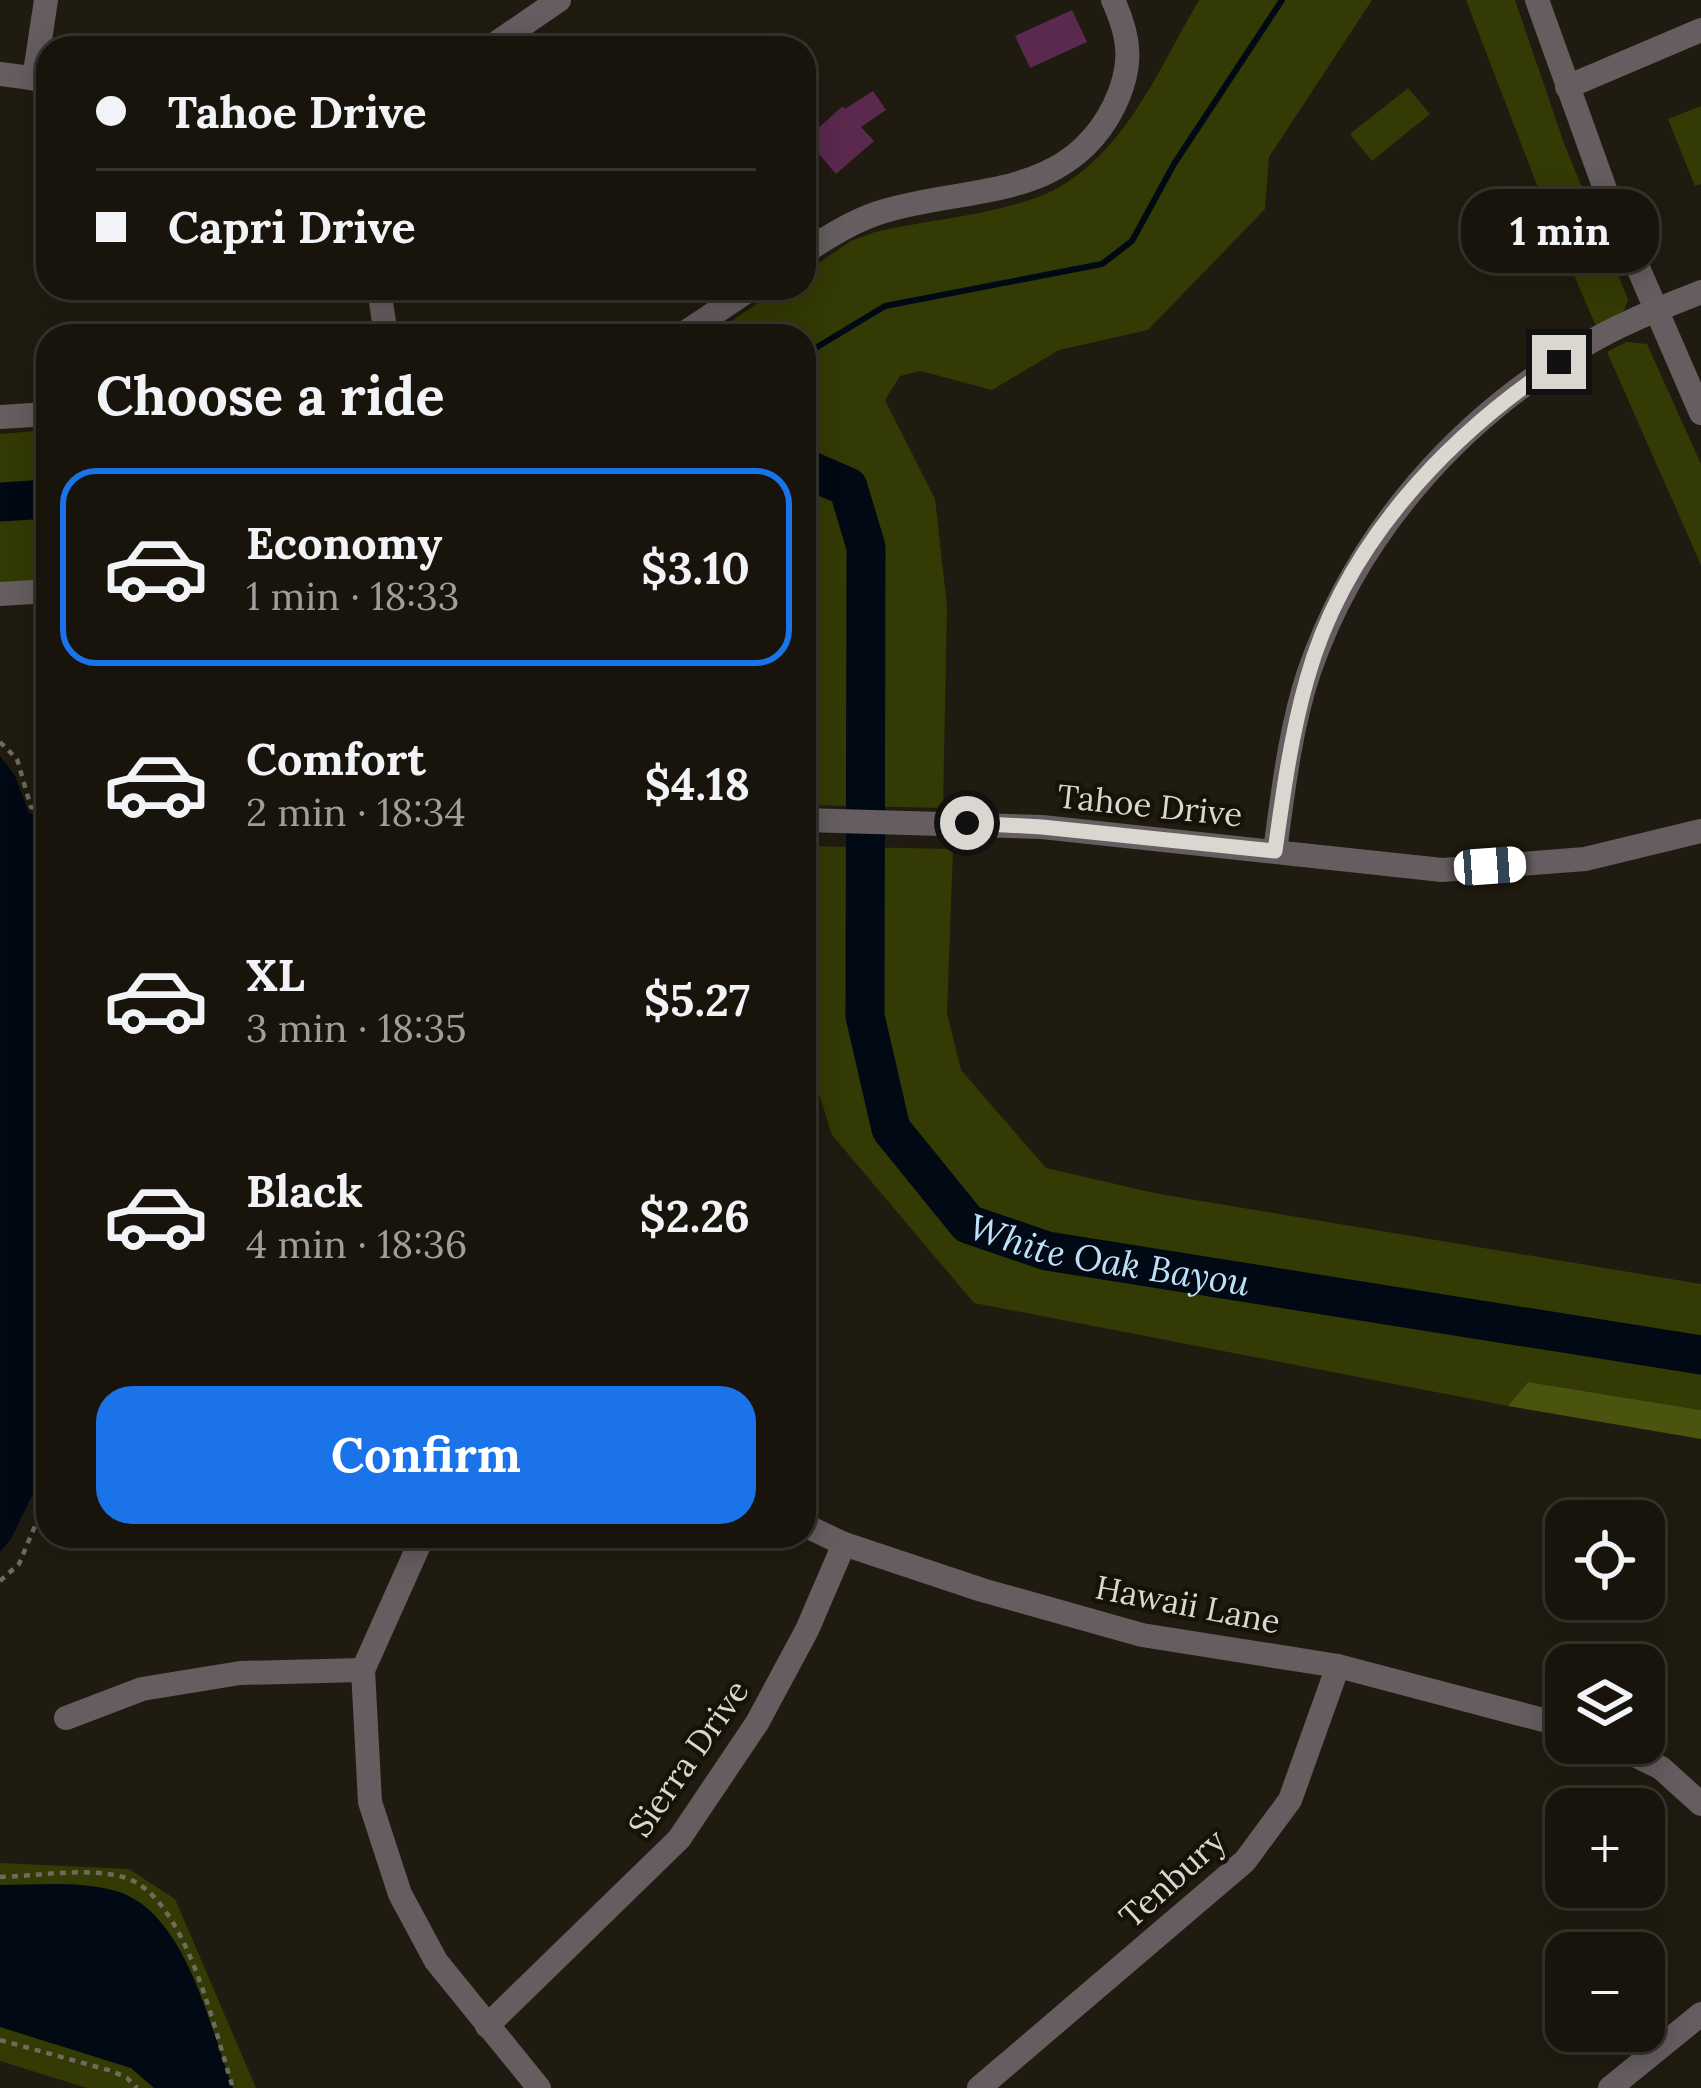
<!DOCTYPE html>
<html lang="en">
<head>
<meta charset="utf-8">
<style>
  :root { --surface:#18140c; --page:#25211a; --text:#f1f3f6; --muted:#9f9e9d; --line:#36332d; --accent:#1a73e8 }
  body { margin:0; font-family:Lora,serif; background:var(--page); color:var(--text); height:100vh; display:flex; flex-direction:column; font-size:45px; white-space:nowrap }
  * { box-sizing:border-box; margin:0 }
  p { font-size:39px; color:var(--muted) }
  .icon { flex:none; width:66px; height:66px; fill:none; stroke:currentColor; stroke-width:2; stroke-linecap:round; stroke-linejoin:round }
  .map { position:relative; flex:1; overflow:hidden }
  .drawer { position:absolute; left:36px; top:324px; width:780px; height:1224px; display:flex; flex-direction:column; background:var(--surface); border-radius:36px; box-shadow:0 6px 30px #0003,0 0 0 3px var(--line) }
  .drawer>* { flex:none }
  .guide { position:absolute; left:36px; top:36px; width:780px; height:264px; border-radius:36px; box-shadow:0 6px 30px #0003,0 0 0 3px var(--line); display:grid; align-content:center; height:264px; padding:0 60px; background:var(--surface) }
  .buttons { position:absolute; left:1545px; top:1500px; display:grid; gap:24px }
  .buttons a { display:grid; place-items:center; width:120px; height:120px; border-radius:24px; background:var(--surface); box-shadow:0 6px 30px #0003,0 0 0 3px var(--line); font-size:60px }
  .end { position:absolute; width:54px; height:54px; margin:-27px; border:15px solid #dad7d0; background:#111; box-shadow:0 0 0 6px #111 }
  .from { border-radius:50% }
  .bubble { position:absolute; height:84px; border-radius:36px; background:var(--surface); box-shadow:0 6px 30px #0003,0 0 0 3px var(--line); font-size:39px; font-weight:700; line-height:84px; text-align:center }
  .car { position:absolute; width:36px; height:72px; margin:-36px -18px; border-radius:15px; box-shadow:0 0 9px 3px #0007; background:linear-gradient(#fff 24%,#345 0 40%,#fff 0 76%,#345 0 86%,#fff 0) }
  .guide b { display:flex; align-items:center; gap:42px; height:114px; font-size:45px }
  .guide b+b { border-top:3px solid var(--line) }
  .guide i { width:30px; height:30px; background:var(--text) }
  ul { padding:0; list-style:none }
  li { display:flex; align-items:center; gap:36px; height:198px; margin:0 24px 18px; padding:0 36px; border:6px solid transparent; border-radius:36px }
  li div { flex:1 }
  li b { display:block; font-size:45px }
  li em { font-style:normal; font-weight:700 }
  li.selected { border-color:var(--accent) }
  li>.icon { width:108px; height:108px; stroke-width:1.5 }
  h2 { padding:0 60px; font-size:54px; line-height:144px }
  .action { display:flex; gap:24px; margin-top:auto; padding:24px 60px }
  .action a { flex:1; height:138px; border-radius:36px; background:var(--accent); color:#fff; font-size:48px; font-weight:700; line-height:138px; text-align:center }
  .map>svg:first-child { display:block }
  .green { fill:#333a04 }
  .forest { fill:#4b540f }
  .water { fill:#000914 }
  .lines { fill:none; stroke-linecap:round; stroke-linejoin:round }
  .stream { stroke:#000914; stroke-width:6 }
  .river { stroke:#000914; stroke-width:39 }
  .building { fill:#5b294e }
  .path { stroke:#6e6a60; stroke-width:4.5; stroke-dasharray:6 6; stroke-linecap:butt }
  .minor { stroke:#655d5f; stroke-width:24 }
  .route { stroke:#dad7d0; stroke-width:15 }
  .labels { text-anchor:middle; stroke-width:9; stroke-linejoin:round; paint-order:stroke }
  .street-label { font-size:33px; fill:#dad7d0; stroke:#171208 }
  .water-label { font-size:36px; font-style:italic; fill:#bfe1f8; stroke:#171208 }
</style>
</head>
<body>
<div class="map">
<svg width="1701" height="2088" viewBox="0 0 1701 2088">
  <rect width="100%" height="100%" fill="#201b10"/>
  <g class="green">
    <path d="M1199,0H1372L1269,157L1265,209L1148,330L1059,350L992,390L921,371L900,376L885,400L935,499L947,606L943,808L804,805V336H709L781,288H804V273L851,241L875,232C928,220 987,216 1038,197C1120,166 1158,70 1199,0Z"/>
    <path d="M1466,0H1515L1565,146L1628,299L1624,311L1596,326L1553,227Z"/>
    <path d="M1408,88L1430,114L1372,161L1350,134Z"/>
    <path d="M1701,106V184L1695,186L1668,119Z"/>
    <path d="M1626,342L1647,344L1701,464V565L1607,352Z"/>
    <path d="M48,430V580L0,583V434Z"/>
    <path d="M804,846L953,849L947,1013L961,1070L1046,1168L1159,1194L1701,1284V1410L1528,1382L1508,1406L974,1303L832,1135L804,1047Z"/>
    <path d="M0,1863L129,1869L175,1899L256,2088H87L0,2061Z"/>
  </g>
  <path class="forest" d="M1528,1382L1701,1410V1439L1508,1406Z"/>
  <g class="water">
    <path d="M0,756L15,776L29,813L48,819V1463L11,1539L0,1552Z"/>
    <path d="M0,1885C37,1885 76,1881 112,1890C185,1907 209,2025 233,2088H154L131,2068L0,2027Z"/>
  </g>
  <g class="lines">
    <path class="stream" d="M804,355L885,306L1102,264L1132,241L1174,164L1282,0"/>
    <g class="river">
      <path id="s1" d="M804,468L848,487L866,547L865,1016L891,1129L968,1224L1047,1251L1701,1355"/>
      <path d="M0,502L48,499"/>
    </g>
  </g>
  <g class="building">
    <path d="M1072,10L1087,42L1030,68L1015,36Z"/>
    <path d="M873,91L886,110L861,127L874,141L836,174L806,139L843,106L845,109Z"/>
  </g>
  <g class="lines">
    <g class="path">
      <path d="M0,742L17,759L31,807L48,812"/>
      <path d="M0,1581L19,1564L48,1495"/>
      <path d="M0,1877C38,1876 86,1867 123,1877C186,1894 215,2033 233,2088"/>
      <path d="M0,2040L112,2071L127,2078L137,2088"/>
    </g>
    <g class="minor">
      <path d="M1537,0L1610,203L1701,413"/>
      <path d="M489,48L559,0"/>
      <path d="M0,74L46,80"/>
      <path d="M34,79L46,0"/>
      <path d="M1567,87L1701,30"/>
      <path d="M804,253C827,237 851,222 878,213C964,185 1066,203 1114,106C1133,67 1131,39 1113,0"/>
      <path d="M379,288L386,336"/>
      <path d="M680,336L752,288"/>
      <path d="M0,417L48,414"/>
      <path d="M0,594L48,591"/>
      <path d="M804,820L1042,827L1442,870L1585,859L1701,831"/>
      <path d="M1275,851C1283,792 1290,729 1309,672C1357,533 1458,419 1585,345C1621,323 1662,308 1701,292"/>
      <path d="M804,1525L844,1544L982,1590L1142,1635L1338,1666L1566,1726"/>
      <path d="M423,1536L363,1670L370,1802L400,1894L436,1961L539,2088"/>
      <path d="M66,1718L142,1689L240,1673L363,1670"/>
      <path d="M1610,1743L1661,1768L1701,1804"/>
      <path d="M487,2026L679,1839L757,1723L807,1630L844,1544"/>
      <path d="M979,2088L1245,1861L1290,1800L1338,1666"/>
      <path d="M1610,2088L1701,2014"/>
    </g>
  </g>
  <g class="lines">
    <path class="route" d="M967,823L1042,827L1275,851C1283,794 1291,735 1307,679C1344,545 1446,437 1559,362"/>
  </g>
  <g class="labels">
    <g class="street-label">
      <text transform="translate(1150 805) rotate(6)" y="12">Tahoe Drive</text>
      <text transform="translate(1188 1604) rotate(11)" y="12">Hawaii Lane</text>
      <text transform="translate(688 1758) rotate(-55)" y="12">Sierra Drive</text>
      <text transform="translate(1172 1878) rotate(-42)" y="12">Tenbury</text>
    </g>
    <g class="water-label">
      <text dy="13" stroke="none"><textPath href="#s1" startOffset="963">White Oak Bayou</textPath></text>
    </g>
  </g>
</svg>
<div class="buttons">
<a><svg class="icon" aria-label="locate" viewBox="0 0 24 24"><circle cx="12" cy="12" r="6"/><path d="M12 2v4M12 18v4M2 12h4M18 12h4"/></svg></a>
<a><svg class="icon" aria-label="layers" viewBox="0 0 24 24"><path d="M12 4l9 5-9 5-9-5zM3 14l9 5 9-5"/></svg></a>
<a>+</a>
<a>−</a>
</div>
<i class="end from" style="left:967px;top:823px"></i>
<i class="end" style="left:1559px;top:362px"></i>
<div class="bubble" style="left:1461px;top:189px;width:198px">1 min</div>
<i class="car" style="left:1490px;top:866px;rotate:86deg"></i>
<div class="guide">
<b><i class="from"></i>Tahoe Drive</b>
<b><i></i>Capri Drive</b>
</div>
<section class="drawer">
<h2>Choose a ride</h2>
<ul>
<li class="selected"><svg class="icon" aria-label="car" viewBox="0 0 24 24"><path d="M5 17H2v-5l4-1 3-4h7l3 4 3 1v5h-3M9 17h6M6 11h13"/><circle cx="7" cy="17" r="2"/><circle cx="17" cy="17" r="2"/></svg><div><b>Economy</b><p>1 min · 18:33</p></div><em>$3.10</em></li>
<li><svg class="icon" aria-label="car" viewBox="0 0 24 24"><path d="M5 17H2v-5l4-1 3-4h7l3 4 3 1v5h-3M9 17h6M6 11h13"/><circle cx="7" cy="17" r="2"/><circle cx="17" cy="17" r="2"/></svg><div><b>Comfort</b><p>2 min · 18:34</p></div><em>$4.18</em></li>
<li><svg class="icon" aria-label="car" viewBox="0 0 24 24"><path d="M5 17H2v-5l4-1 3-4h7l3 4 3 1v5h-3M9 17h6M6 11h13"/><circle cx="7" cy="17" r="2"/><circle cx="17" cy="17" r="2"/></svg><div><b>XL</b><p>3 min · 18:35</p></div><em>$5.27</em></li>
<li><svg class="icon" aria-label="car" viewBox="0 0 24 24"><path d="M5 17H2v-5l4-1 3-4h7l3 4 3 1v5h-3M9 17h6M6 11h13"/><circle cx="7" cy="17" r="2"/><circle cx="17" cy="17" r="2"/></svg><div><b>Black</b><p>4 min · 18:36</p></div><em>$2.26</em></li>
</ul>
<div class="action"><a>Confirm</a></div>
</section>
</div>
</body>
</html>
